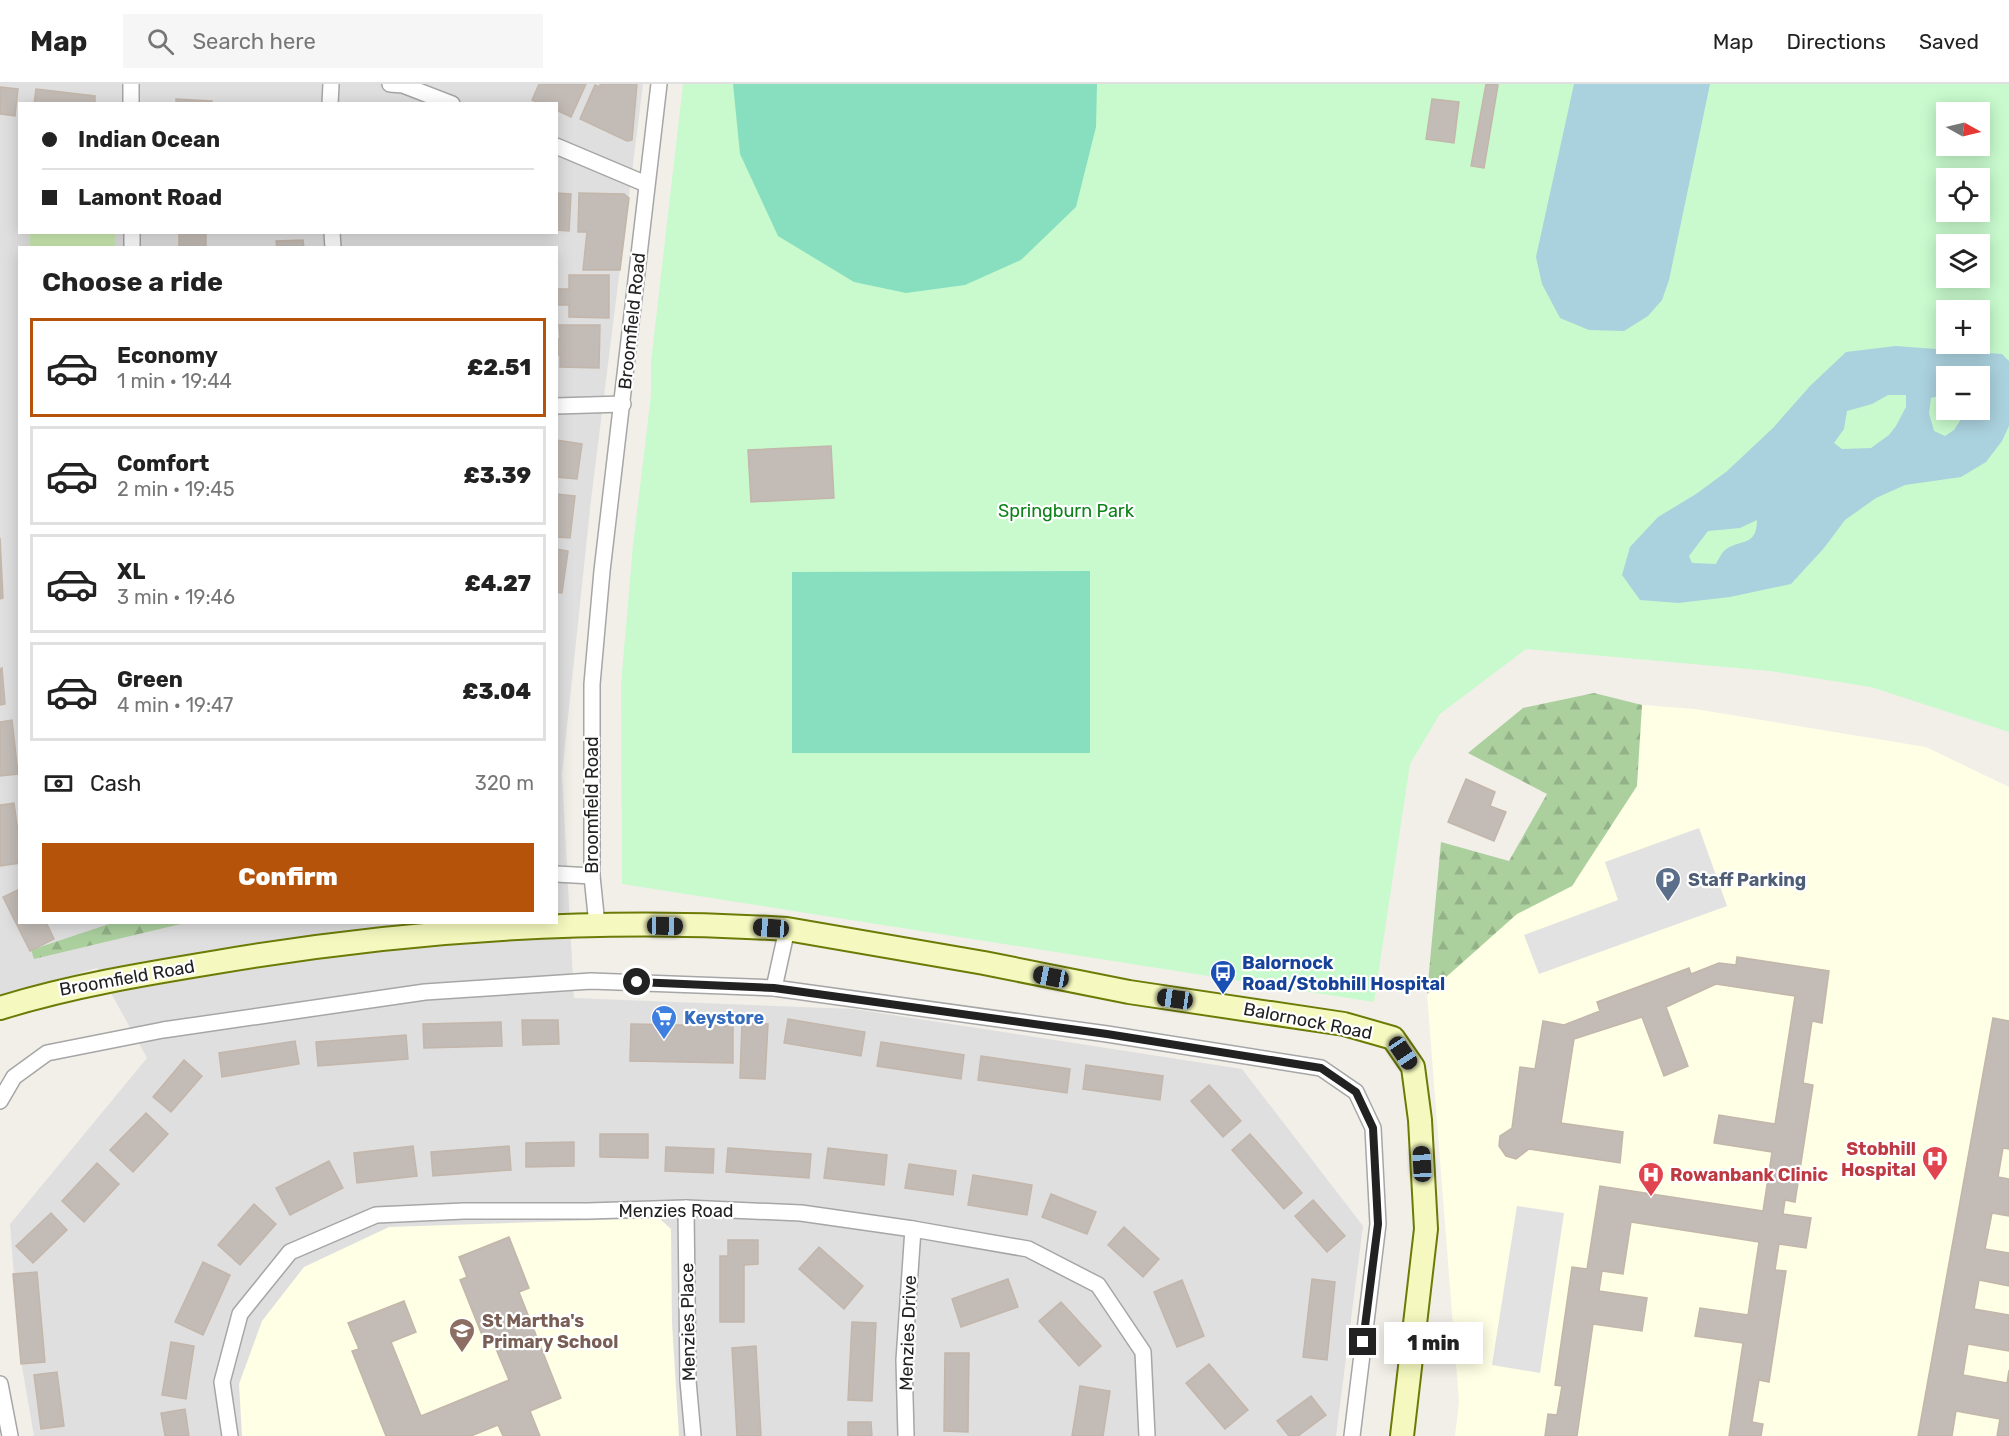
<!DOCTYPE html>
<html lang="en">
<head>
<meta charset="utf-8">
<style>
  :root { --surface:#fff; --page:#f6f6f6; --text:#222; --muted:#767676; --line:#e0e0e0; --accent:#b45309 }
  body { margin:0; font-family:Rubik,sans-serif; background:var(--page); color:var(--text); height:100vh; display:flex; flex-direction:column; font-size:22px; white-space:nowrap }
  * { box-sizing:border-box; margin:0 }
  p { font-size:20px; color:var(--muted) }
  .icon { flex:none; width:33px; height:33px; fill:none; stroke:currentColor; stroke-width:2; stroke-linecap:round; stroke-linejoin:round }
  .map { position:relative; flex:1; overflow:hidden }
  .panel { position:absolute; left:18px; top:162px; width:540px; height:678px; display:flex; flex-direction:column; background:var(--surface); border-radius:0px; box-shadow:0 3px 15px #0003 }
  .panel>* { flex:none }
  .top-card { position:absolute; left:18px; top:18px; width:540px; height:132px; border-radius:0px; box-shadow:0 3px 15px #0003; display:grid; align-content:center; height:132px; padding:0 24px; background:var(--surface) }
  .needle { width:39px; rotate:98deg }
  .tools { position:absolute; left:1936px; top:18px; display:grid; gap:12px }
  .tools a { display:grid; place-items:center; width:54px; height:54px; border-radius:0px; background:var(--surface); box-shadow:0 3px 15px #0003; font-size:30px }
  .end { position:absolute; width:27px; height:27px; margin:-14px; border:8px solid #222; background:#fff; box-shadow:0 0 0 3px #fff }
  .from { border-radius:50% }
  .bubble { position:absolute; height:42px; border-radius:0px; background:var(--surface); box-shadow:0 3px 15px #0003; font-size:20px; font-weight:800; line-height:42px; text-align:center }
  .car { position:absolute; width:18px; height:36px; margin:-18px -9px; border-radius:8px; box-shadow:0 0 4px 2px #0007; background:linear-gradient(#222 24%,#8ab4d8 0 40%,#222 0 76%,#8ab4d8 0 86%,#222 0) }
  .top-card b { display:flex; align-items:center; gap:21px; height:57px; font-size:22px }
  .top-card b+b { border-top:2px solid var(--line) }
  .top-card i { width:15px; height:15px; background:var(--text) }
  ul { padding:0; list-style:none }
  li { display:flex; align-items:center; gap:18px; height:99px; margin:0 12px 9px; padding:0 12px; border:3px solid var(--line); border-radius:0px }
  li div { flex:1 }
  li b { display:block; font-size:22px }
  li em { font-style:normal; font-weight:800 }
  li.on { border-color:var(--accent) }
  li>.icon { width:54px; height:54px; stroke-width:1.5 }
  h2 { padding:0 24px; font-size:27px; line-height:72px }
  .pay { display:flex; align-items:center; gap:15px; height:66px; padding:0 24px; font-size:22px }
  .pay p { margin-inline-start:auto }
  .primary-button { display:flex; gap:12px; margin-top:auto; padding:12px 24px }
  .primary-button a { flex:1; height:69px; border-radius:0px; background:var(--accent); color:#fff; font-size:24px; font-weight:800; line-height:69px; text-align:center }
  header { display:flex; align-items:center; gap:36px; box-sizing:border-box; height:84px; padding:0 30px; background:var(--surface); border-bottom:2px solid var(--line) }
  header strong { font-size:28px }
  nav { display:flex; gap:33px; margin-inline-start:auto; font-size:21px }
  .search { width:420px; height:54px; background:var(--page); display:flex; align-items:center; gap:15px; box-sizing:border-box; padding:0 21px; border-radius:0px; color:var(--muted); font-size:22px }
  .map>svg:first-child { display:block }
  .residential { fill:#e0dfdf; fill-rule:evenodd }
  .education { fill:#feffe4 }
  .grass { fill:#cbeab0 }
  .forest { fill:url(#forest-firs) }
  .park { fill:#c8facd; fill-rule:evenodd }
  .pitch { fill:#88dfc0 }
  .parking { fill:#e2e2e2 }
  .water { fill:#aad1de; fill-rule:evenodd }
  .building { fill:#c3bbb5; stroke:#c3b6ab; stroke-width:1.5 }
  .lines { fill:none; stroke-linecap:round; stroke-linejoin:round }
  .street-casing { stroke:#a6a6a6; stroke-width:18 }
  .secondary-casing { stroke:#6c7b06; stroke-width:26 }
  .street { stroke:#fff; stroke-width:15 }
  .secondary { stroke:#f5f9bf; stroke-width:22 }
  .route { stroke:#222; stroke-width:8 }
  .labels { text-anchor:middle; stroke-width:4.5; stroke-linejoin:round; paint-order:stroke }
  .street-label { font-size:18px; fill:#222; stroke:#fff }
  .park-label { font-size:18px; fill:#0d821a; stroke:#fff }
  .service-label { font-size:18px; font-weight:bold; fill:#4e5e75; stroke:#fff; text-anchor:start }
  .transit-label { font-size:18px; font-weight:bold; fill:#164399; stroke:#fff; text-anchor:start }
  .shop-label { font-size:18px; font-weight:bold; fill:#366cbe; stroke:#fff; text-anchor:start }
  .health-label { font-size:18px; font-weight:bold; fill:#be3a42; stroke:#fff; text-anchor:end }
  .education-label { font-size:18px; font-weight:bold; fill:#785e54; stroke:#fff; text-anchor:start }
</style>
</head>
<body>
<header>
<strong>Map</strong>
<div class="search"><svg class="icon" aria-label="search" viewBox="0 0 24 24"><circle cx="10" cy="10" r="6"/><path d="M15 15l6 6"/></svg>Search here</div>
<nav><a>Map</a><a>Directions</a><a>Saved</a></nav>
</header>
<div class="map">
<svg width="2009" height="1352" viewBox="0 0 2009 1352">
  <defs>
    <pattern id="forest-firs" width="22" height="20" patternUnits="userSpaceOnUse" patternTransform="scale(1.5)"><rect width="22" height="20" fill="#abd09e"/><path d="M5 1l3.5 6h-7zM16 11l3.5 6h-7z" fill="#93b288"/></pattern>
  </defs>
  <rect width="100%" height="100%" fill="#f2efe9"/>
  <path class="residential" d="M0,0H643L591,416L562,690L574,914L854,925L1242,985L1363,1142L1336,1352H34L20,1271L10,1140L147,974L97,884L0,912ZM20,20H556V148H20ZM20,164H556V838H20Z"/>
  <g class="education">
    <path d="M1642,621L1695,625L1926,663L2009,703V1352H1455L1459,1318L1427,910Z"/>
    <path d="M659,1134L671,1145L672,1239L679,1352H242L239,1300L262,1237L304,1183L389,1143Z"/>
  </g>
  <rect class="grass" x="30" y="149" width="85" height="14"/>
  <g class="forest">
    <path d="M1594,609L1642,621L1637,702L1572,802L1517,830L1427,910L1441,758L1509,777L1547,710L1468,669L1523,624Z"/>
    <path d="M112,839H185L34,875L31,866Z"/>
  </g>
  <path class="park" d="M683,0H2009V648L1871,603L1770,587L1526,565L1440,630L1410,680L1374,918L622,800L621,600L633,461L651,311V278ZM1947,28H1980V62H1947ZM1947,94H1980V128H1947ZM1947,160H1980V194H1947ZM1947,226H1980V260H1947ZM1947,292H1980V326H1947Z"/>
  <g class="pitch">
    <path d="M733,0H1097L1096,43L1076,123L1021,176L965,201L906,209L854,198L778,152L740,70Z"/>
    <path d="M1090,487V669H792V488Z"/>
  </g>
  <g class="parking">
    <path d="M1699,744L1727,822L1539,890L1524,851L1618,816L1605,778Z"/>
    <path d="M1517,1122L1564,1129L1540,1289L1492,1281Z"/>
  </g>
  <g class="water">
    <path d="M1574,0H1710L1669,196L1662,216L1648,232L1624,247L1589,246L1560,234L1542,200L1536,173Z"/>
    <path d="M1896,262L2002,270L2009,277V342L2002,357L1986,378L1961,393L1905,401L1876,414L1845,436L1824,464L1791,500L1730,513L1678,519L1640,516L1622,491L1630,463L1658,433L1696,410L1726,388L1773,344L1810,302L1846,268ZM1947,292H1980V326H1967L1954,346L1945,352L1934,347L1929,329L1931,314L1947,310ZM1888,311H1906V323L1896,342L1889,351L1871,364L1842,365L1834,359L1844,345L1847,327L1872,320ZM1757,436C1757,464 1739,454 1724,467C1721,470 1718,476 1716,480L1692,479L1689,472L1708,447L1740,444Z"/>
  </g>
  <g class="building">
    <path d="M539,0H586L571,33L556,26V20H541L532,16Z"/>
    <path d="M600,0H637L632,56L627,57L580,35L595,1L600,3Z"/>
    <path d="M1486,0L1498,1L1484,84L1471,82Z"/>
    <path d="M0,3L18,5L15,32L0,30Z"/>
    <path d="M36,5L95,12V20H34Z"/>
    <path d="M176,15L212,17V20H176Z"/>
    <path d="M1432,15L1459,18L1454,59L1426,55Z"/>
    <path d="M556,109L571,110L569,147L556,146Z"/>
    <path d="M579,109L624,110L629,114L620,186H583L587,148H578Z"/>
    <rect x="179" y="148" width="27" height="16"/>
    <path d="M303,156L304,164H277L276,157Z"/>
    <path d="M569,191H609V234L569,233V221H556V205H569Z"/>
    <path d="M559,241H600L599,284L560,283V271H556V255H560Z"/>
    <path d="M556,356L582,360L577,395L556,393Z"/>
    <path d="M831,362L834,414L751,418L748,366Z"/>
    <path d="M556,410L575,412L570,454L556,453Z"/>
    <path d="M0,454L3,514L0,515Z"/>
    <path d="M556,465L568,467L562,509L556,508Z"/>
    <path d="M2,584L5,620L0,621V585Z"/>
    <path d="M12,636L18,690L0,692V638Z"/>
    <path d="M1466,695L1495,708L1490,722L1506,728L1494,757L1448,738Z"/>
    <path d="M14,719L20,762V779L0,782V721Z"/>
    <path d="M20,805V838H46L54,855L30,867L3,813Z"/>
    <path d="M1737,873L1829,887L1822,939L1812,937L1803,999L1813,1001L1795,1118L1785,1116L1783,1130L1811,1134L1806,1164L1779,1160L1775,1186L1786,1187L1769,1298L1759,1296L1752,1338L1763,1340L1761,1352H1729L1743,1259L1695,1252L1700,1224L1748,1231L1759,1158L1631,1138L1623,1190L1602,1187L1599,1207L1647,1214L1642,1247L1593,1240L1577,1352H1545L1548,1330L1557,1331L1562,1302L1555,1301L1572,1183L1587,1185L1600,1102L1763,1127L1772,1068L1714,1059L1719,1031L1775,1040L1795,912L1716,900L1666,923L1688,982L1664,992L1642,933L1574,955L1561,1039L1623,1048L1620,1079L1529,1065L1516,1075L1506,1072L1499,1062L1500,1052L1512,1044L1520,983L1535,985L1543,937L1564,941L1600,927L1597,918L1689,884L1691,890L1719,879L1736,881Z"/>
    <path d="M1993,934L2009,937V1065L2003,1064L1998,1093L2009,1095V1132L1992,1129L1985,1165L2009,1169V1202L1979,1196L1974,1225L2009,1231V1267L1968,1260L1963,1291L2007,1299L2009,1286V1352H1997L2000,1335L1956,1327L1952,1352H1918Z"/>
    <path d="M788,935L865,948L861,972L784,959Z"/>
    <path d="M522,936H558L559,960L523,961Z"/>
    <path d="M501,938L502,962L424,964L423,940Z"/>
    <path d="M742,939L768,940L765,995L740,994Z"/>
    <path d="M631,940L733,942V979L630,977Z"/>
    <path d="M406,951L408,975L318,982L316,958Z"/>
    <path d="M295,957L299,980L222,993L219,969Z"/>
    <path d="M881,958L964,971L961,995L877,982Z"/>
    <path d="M981,972L1070,985L1067,1009L978,996Z"/>
    <path d="M184,976L202,992L171,1028L153,1013Z"/>
    <path d="M1086,981L1163,992L1160,1016L1083,1005Z"/>
    <path d="M1209,1001L1241,1037L1223,1053L1191,1017Z"/>
    <path d="M146,1029L168,1050L133,1088L110,1066Z"/>
    <path d="M600,1050H648V1074L600,1073Z"/>
    <path d="M1250,1050L1302,1109L1284,1125L1232,1066Z"/>
    <path d="M574,1058V1082L526,1083V1059Z"/>
    <path d="M413,1062L417,1092L357,1099L354,1069Z"/>
    <path d="M509,1062L511,1086L433,1092L431,1068Z"/>
    <path d="M666,1063L714,1065L713,1089L665,1087Z"/>
    <path d="M728,1064L811,1070L809,1094L726,1088Z"/>
    <path d="M828,1064L887,1071L884,1101L824,1094Z"/>
    <path d="M329,1077L343,1104L290,1131L276,1104Z"/>
    <path d="M97,1079L119,1100L84,1138L62,1117Z"/>
    <path d="M909,1080L956,1087L953,1111L905,1104Z"/>
    <path d="M973,1091L1032,1101L1027,1131L968,1121Z"/>
    <path d="M1051,1110L1096,1128L1087,1150L1042,1133Z"/>
    <path d="M1313,1116L1345,1152L1327,1168L1295,1132Z"/>
    <path d="M254,1120L276,1140L240,1181L218,1161Z"/>
    <path d="M51,1129L67,1146L33,1179L16,1162Z"/>
    <path d="M1124,1143L1159,1175L1143,1193L1108,1161Z"/>
    <path d="M509,1153L529,1204L519,1208L561,1314L530,1327L540,1352H503L498,1341L471,1352H386L352,1267L359,1265L348,1239L404,1217L416,1248L391,1258L421,1332L509,1296L491,1253L484,1256L460,1196L467,1193L459,1173Z"/>
    <path d="M728,1156H758V1180L744,1181V1238H720V1172H728Z"/>
    <path d="M819,1163L863,1202L844,1225L799,1185Z"/>
    <path d="M203,1178L230,1191L203,1251L175,1238Z"/>
    <path d="M37,1188L45,1278L21,1280L13,1190Z"/>
    <path d="M1008,1195L1018,1223L961,1243L952,1215Z"/>
    <path d="M1312,1195L1335,1198L1327,1276L1303,1273Z"/>
    <path d="M1182,1196L1204,1252L1177,1263L1154,1208Z"/>
    <path d="M1061,1218L1101,1262L1079,1282L1039,1237Z"/>
    <path d="M852,1238L876,1239L872,1317L848,1316Z"/>
    <path d="M171,1258L194,1262L186,1315L162,1311Z"/>
    <path d="M756,1262L761,1352H737L732,1264Z"/>
    <path d="M945,1269H969L968,1348L944,1347Z"/>
    <path d="M1209,1280L1248,1326L1225,1345L1186,1299Z"/>
    <path d="M57,1288L64,1342L41,1345L34,1291Z"/>
    <path d="M1080,1302L1110,1307L1103,1352H1072Z"/>
    <path d="M1311,1312L1326,1331L1298,1352H1289L1277,1337Z"/>
    <path d="M185,1325L189,1352H165L161,1329Z"/>
    <path d="M848,1338H871L872,1352H848Z"/>
  </g>
  <g class="lines">
    <defs>
      <g id="street">
        <path d="M131,0V20"/>
        <path d="M390,0L403,1L452,20"/>
        <path d="M330,20L331,0"/>
        <path d="M556,62L646,100"/>
        <path d="M132,148V164"/>
        <path d="M332,148L333,164"/>
        <path d="M556,322L623,320"/>
        <path d="M556,790L592,792"/>
        <path d="M597,841L592,792V600L602,487L659,0"/>
        <path d="M774,904L787,845"/>
        <path d="M0,1017L14,993L47,969L163,946L425,908L591,897L774,904L1107,950L1321,984L1356,1008L1373,1044L1378,1140L1352,1352"/>
        <path d="M686,1124L688,1297L693,1352"/>
        <path d="M0,1300L10,1352"/>
        <path d="M230,1352L222,1298L240,1230L290,1168L376,1131L464,1127H588L686,1124L801,1129L913,1145L1028,1165L1098,1201L1143,1268L1147,1352"/>
        <path d="M906,1352L904,1276L913,1145"/>
      </g>
      <path id="secondary" d="M0,924C71,902 144,890 217,878C405,846 596,833 787,845L984,879L1129,908L1344,940L1393,954L1413,983L1420,1036L1426,1145L1402,1352"/>
    </defs>
    <use href="#street" class="street-casing"/>
    <use href="#secondary" class="secondary-casing"/>
    <use href="#street" class="street"/>
    <use href="#secondary" class="secondary"/>
  </g>
  <g class="lines">
    <path class="route" d="M637,898L774,904L1107,950L1321,984L1356,1008L1373,1044L1378,1140L1363,1258"/>
  </g>
  <defs>
    <symbol id="parking-pin" viewBox="-11 -11 22 30"><path d="M0 17L-7.5 6A9.5 9.5 0 1 1 7.5 6Z" fill="#5c6f8a" stroke="#fff"/><path d="M-3.5-5.5H1a3.5 3.5 0 0 1 0 7H-1V5.5H-3.5ZM-1-3.4V-.6H.8a1.4 1.4 0 0 0 0-2.8Z" fill="#fff"/></symbol>
    <symbol id="bus-pin" viewBox="-11 -11 22 30"><path d="M0 17L-7.5 6A9.5 9.5 0 1 1 7.5 6Z" fill="#1a4fb4" stroke="#fff"/><path d="M-5-6H5V4H4V6H2V4H-2V6H-4V4H-5ZM-3.5-4V0h7V-4ZM-3.5 1.2v1.5H-2V1.2ZM2 1.2v1.5H3.5V1.2Z" fill="#fff"/></symbol>
    <symbol id="supermarket-pin" viewBox="-11 -11 22 30"><path d="M0 17L-7.5 6A9.5 9.5 0 1 1 7.5 6Z" fill="#3f7fe0" stroke="#fff"/><path d="M-6-5.5h2.5l.6 2H6L4.5 2H-2.5L-4.4-4H-6ZM-1.5 3.2a1.3 1.3 0 1 0 .1 0ZM3 3.2a1.3 1.3 0 1 0 .1 0Z" fill="#fff"/></symbol>
    <symbol id="hospital-pin" viewBox="-11 -11 22 30"><path d="M0 17L-7.5 6A9.5 9.5 0 1 1 7.5 6Z" fill="#e0444e" stroke="#fff"/><path d="M-5-5h3v3.5h4V-5h3V5h-3V1.5h-4V5h-3Z" fill="#fff"/></symbol>
    <symbol id="school-pin" viewBox="-11 -11 22 30"><path d="M0 17L-7.5 6A9.5 9.5 0 1 1 7.5 6Z" fill="#8d6e63" stroke="#fff"/><path d="M0-5L7-2L0 1L-7-2ZM-4 1L0 2.5L4 1V4Q0 6-4 4Z" fill="#fff"/></symbol>
  </defs>
  <g fill-rule="evenodd">
    <use href="#parking-pin" x="1653" y="781" width="30" height="40"/>
    <use href="#bus-pin" x="1208" y="874" width="30" height="40"/>
    <use href="#supermarket-pin" x="649" y="919" width="30" height="40"/>
    <use href="#hospital-pin" x="1920" y="1060" width="30" height="40"/>
    <use href="#hospital-pin" x="1636" y="1076" width="30" height="40"/>
    <use href="#school-pin" x="447" y="1232" width="30" height="40"/>
  </g>
  <g class="labels">
    <g class="street-label">
      <text transform="translate(632 237) rotate(-84)" y="6">Broomfield Road</text>
      <text transform="translate(592 721) rotate(-90)" y="6">Broomfield Road</text>
      <text transform="translate(127 894) rotate(-10)" y="6">Broomfield Road</text>
      <text transform="translate(1308 937) rotate(11)" y="6">Balornock Road</text>
      <text x="676" y="1133">Menzies Road</text>
      <text transform="translate(688 1238) rotate(-91)" y="6">Menzies Place</text>
      <text transform="translate(908 1249) rotate(-88)" y="6">Menzies Drive</text>
    </g>
    <g class="park-label">
      <text x="1066" y="433">Springburn Park</text>
    </g>
    <g class="service-label">
      <text x="1688" y="802">Staff Parking</text>
    </g>
    <g class="transit-label">
      <text x="1242" y="885">Balornock<tspan x="1242" dy="21">Road/Stobhill Hospital</tspan></text>
    </g>
    <g class="shop-label">
      <text x="684" y="940">Keystore</text>
    </g>
    <g class="health-label">
      <text x="1916" y="1071">Stobhill<tspan x="1916" dy="21">Hospital</tspan></text>
      <text x="1670" y="1097" text-anchor="start">Rowanbank Clinic</text>
    </g>
    <g class="education-label">
      <text x="482" y="1243">St Martha's<tspan x="482" dy="21">Primary School</tspan></text>
    </g>
  </g>
</svg>
<div class="tools">
<a><svg class="needle" viewBox="-14 -14 28 28"><path d="M0-13l5 13h-10z" fill="#e53935"/><path d="M0 13l5-13h-10z" fill="#767676"/></svg></a>
<a><svg class="icon" aria-label="locate" viewBox="0 0 24 24"><circle cx="12" cy="12" r="6"/><path d="M12 2v4M12 18v4M2 12h4M18 12h4"/></svg></a>
<a><svg class="icon" aria-label="layers" viewBox="0 0 24 24"><path d="M12 4l9 5-9 5-9-5zM3 14l9 5 9-5"/></svg></a>
<a>+</a>
<a>−</a>
</div>
<i class="end from" style="left:637px;top:898px"></i>
<i class="end" style="left:1363px;top:1258px"></i>
<div class="bubble" style="left:1384px;top:1238px;width:99px">1 min</div>
<i class="car" style="left:665px;top:842px;rotate:91deg"></i>
<i class="car" style="left:771px;top:844px;rotate:274deg"></i>
<i class="car" style="left:1051px;top:893px;rotate:281deg"></i>
<i class="car" style="left:1175px;top:915px;rotate:278deg"></i>
<i class="car" style="left:1403px;top:969px;rotate:146deg"></i>
<i class="car" style="left:1422px;top:1080px;rotate:357deg"></i>
<div class="top-card">
<b><i class="from"></i>Indian Ocean</b>
<b><i></i>Lamont Road</b>
</div>
<section class="panel">
<h2>Choose a ride</h2>
<ul>
<li class="on"><svg class="icon" aria-label="car" viewBox="0 0 24 24"><path d="M5 17H2v-5l4-1 3-4h7l3 4 3 1v5h-3M9 17h6M6 11h13"/><circle cx="7" cy="17" r="2"/><circle cx="17" cy="17" r="2"/></svg><div><b>Economy</b><p>1 min · 19:44</p></div><em>£2.51</em></li>
<li><svg class="icon" aria-label="car" viewBox="0 0 24 24"><path d="M5 17H2v-5l4-1 3-4h7l3 4 3 1v5h-3M9 17h6M6 11h13"/><circle cx="7" cy="17" r="2"/><circle cx="17" cy="17" r="2"/></svg><div><b>Comfort</b><p>2 min · 19:45</p></div><em>£3.39</em></li>
<li><svg class="icon" aria-label="car" viewBox="0 0 24 24"><path d="M5 17H2v-5l4-1 3-4h7l3 4 3 1v5h-3M9 17h6M6 11h13"/><circle cx="7" cy="17" r="2"/><circle cx="17" cy="17" r="2"/></svg><div><b>XL</b><p>3 min · 19:46</p></div><em>£4.27</em></li>
<li><svg class="icon" aria-label="car" viewBox="0 0 24 24"><path d="M5 17H2v-5l4-1 3-4h7l3 4 3 1v5h-3M9 17h6M6 11h13"/><circle cx="7" cy="17" r="2"/><circle cx="17" cy="17" r="2"/></svg><div><b>Green</b><p>4 min · 19:47</p></div><em>£3.04</em></li>
</ul>
<div class="pay"><svg class="icon" aria-label="cash" viewBox="0 0 24 24"><path d="M3 7h18v10H3z"/><circle cx="12" cy="12" r="2"/></svg>Cash<p>320 m</p></div>
<div class="primary-button"><a>Confirm</a></div>
</section>
</div>
</body>
</html>
